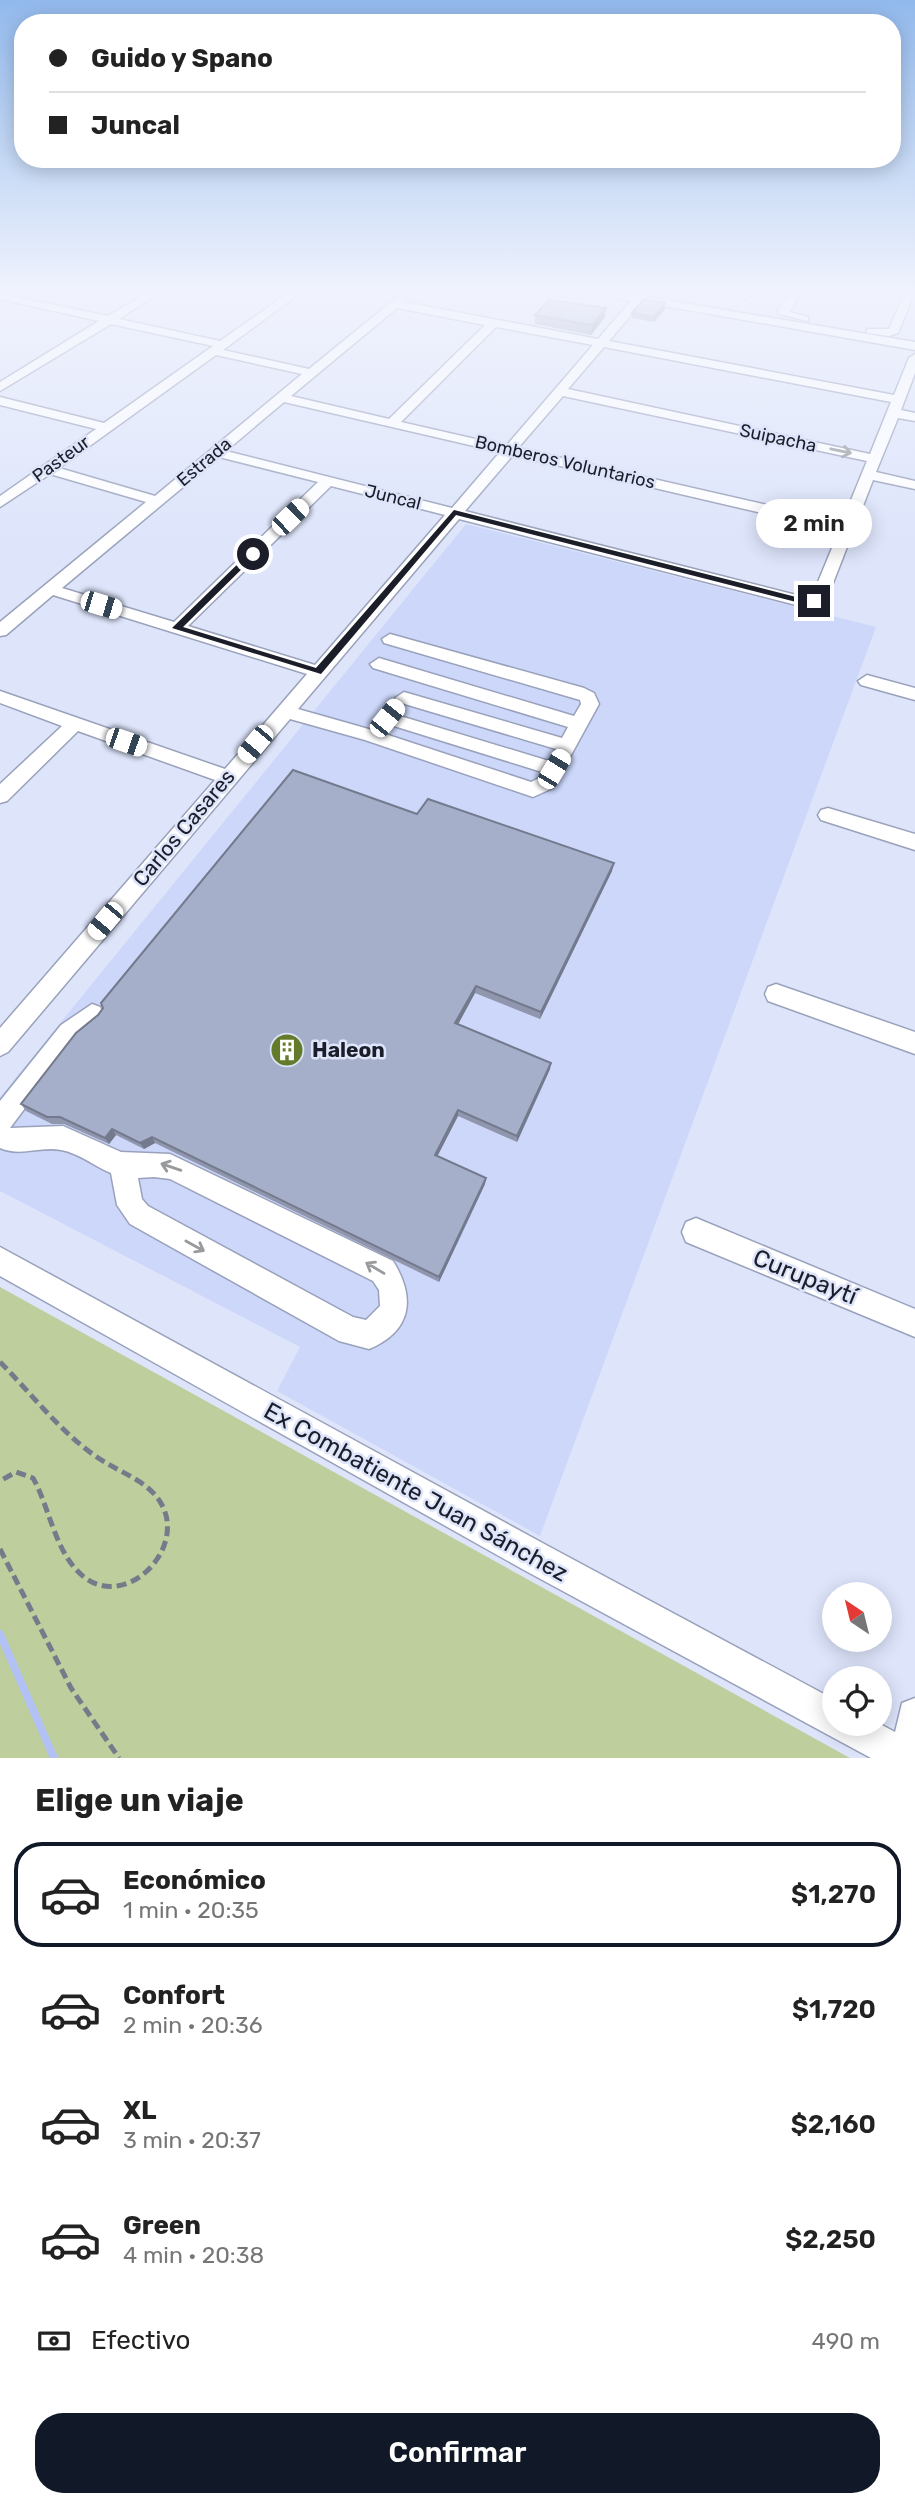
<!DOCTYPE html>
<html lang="es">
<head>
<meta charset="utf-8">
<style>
  :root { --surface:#fff; --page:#f2f2f2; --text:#222; --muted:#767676; --line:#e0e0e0; --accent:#111827 }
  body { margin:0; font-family:Rubik,sans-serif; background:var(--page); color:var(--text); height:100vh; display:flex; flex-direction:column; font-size:26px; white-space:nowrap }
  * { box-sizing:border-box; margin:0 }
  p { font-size:23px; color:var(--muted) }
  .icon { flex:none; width:38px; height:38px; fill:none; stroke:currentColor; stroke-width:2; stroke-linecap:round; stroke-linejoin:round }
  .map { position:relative; height:1758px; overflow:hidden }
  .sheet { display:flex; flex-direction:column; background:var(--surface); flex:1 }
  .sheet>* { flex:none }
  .top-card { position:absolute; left:14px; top:14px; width:887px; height:154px; border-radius:28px; box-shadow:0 4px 18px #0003; display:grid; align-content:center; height:154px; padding:0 35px; background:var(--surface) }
  .needle { width:46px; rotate:325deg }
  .tools { position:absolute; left:822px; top:1582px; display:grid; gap:14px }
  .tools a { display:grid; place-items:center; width:70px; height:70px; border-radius:50%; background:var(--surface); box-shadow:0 4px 18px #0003; font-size:35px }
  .end { position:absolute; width:32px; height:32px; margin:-16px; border:9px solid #1b1e28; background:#fff; box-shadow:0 0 0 4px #fff }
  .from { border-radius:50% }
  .bubble { position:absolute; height:49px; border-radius:24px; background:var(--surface); box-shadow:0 4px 18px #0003; font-size:23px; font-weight:600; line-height:49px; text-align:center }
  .car { position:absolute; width:21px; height:42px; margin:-21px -10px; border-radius:9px; box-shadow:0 0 5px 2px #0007; background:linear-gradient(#fff 24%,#345 0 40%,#fff 0 76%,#345 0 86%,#fff 0) }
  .top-card b { display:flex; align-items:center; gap:24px; height:66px; font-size:26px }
  .top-card b+b { border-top:2px solid var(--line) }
  .top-card i { width:18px; height:18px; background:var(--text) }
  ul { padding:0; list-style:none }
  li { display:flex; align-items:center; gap:21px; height:105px; margin:0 14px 10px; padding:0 21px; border:4px solid transparent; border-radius:28px }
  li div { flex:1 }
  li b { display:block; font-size:26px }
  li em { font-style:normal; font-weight:600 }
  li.selected { border-color:var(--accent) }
  li>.icon { width:63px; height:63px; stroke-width:1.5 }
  h2 { padding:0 35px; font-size:32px; line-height:84px }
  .pay { display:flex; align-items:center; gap:18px; height:77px; padding:0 35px; font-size:26px }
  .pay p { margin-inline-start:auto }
  .cta { display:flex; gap:14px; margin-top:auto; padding:14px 35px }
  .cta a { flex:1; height:80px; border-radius:28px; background:var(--accent); color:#fff; font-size:28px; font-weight:600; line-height:80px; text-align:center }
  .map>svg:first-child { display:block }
  .built { fill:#ccd7fa }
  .green { fill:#becf9d }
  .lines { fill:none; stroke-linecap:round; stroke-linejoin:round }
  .stream { stroke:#b2c1f3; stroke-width:8 }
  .minor-casing { stroke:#99a1bb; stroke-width:3 }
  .path { stroke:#767b8b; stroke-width:5; stroke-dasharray:10 5; stroke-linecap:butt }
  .minor { fill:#fff; fill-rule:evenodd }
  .wall { fill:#8f96ad }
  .shaded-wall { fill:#747a8d }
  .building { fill:#a6afc9; stroke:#747a8d; stroke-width:2 }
  .oneway { stroke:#989a9e }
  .route { fill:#1b1e28 }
  .labels { text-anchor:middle; stroke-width:5; stroke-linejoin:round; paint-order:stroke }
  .far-street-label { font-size:18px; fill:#1b1e28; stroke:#dee5fb }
  .street-label { font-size:21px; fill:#1b1e28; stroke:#dee5fb }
  .poi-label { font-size:21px; font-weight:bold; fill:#1b1e28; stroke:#dee5fb; text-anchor:start }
  .near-street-label { font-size:24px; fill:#1b1e28; stroke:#dee5fb }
</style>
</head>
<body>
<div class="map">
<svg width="915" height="1758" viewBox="0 0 915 1758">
  <rect width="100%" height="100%" fill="#dee5fb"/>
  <path class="built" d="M466,524L876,627L540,1536L277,1391L300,1347L0,1191V1097Z"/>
  <path class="green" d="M0,1287L850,1758H0Z"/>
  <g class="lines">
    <path class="stream" d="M0,1634L54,1758"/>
    <defs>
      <g id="minor">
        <path d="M0,294L108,316L145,294H157L119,319L220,341L287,294H299L223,350L309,369L401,294H412L404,302L598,339L631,301L608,296L607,294H648L647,297L915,342V350L642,302L609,341L894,395L909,358L915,354V373L901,410L915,413V421L898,418L876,472L915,481V489L873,480L828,596C820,606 812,606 800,606L459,519L298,709L379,732L531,782L539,778L542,772L381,722L378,718L381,714L387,712L549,761L556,749L398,702L395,698L404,692L562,738L568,727L373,668L370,664L379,658L574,716L581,704L580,700L384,643L382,639L390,634L584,688L594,693L599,704L553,788L533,797L365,740L290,719L8,1052L0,1056V1028L215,780L78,731L7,801L0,803V784L62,726L0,703V691L225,769L307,674L53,595L6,635L0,636V622L146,502L50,474L0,507V496L96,429L0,405V397L104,423L213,346L111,324L0,391V382L99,321L0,299ZM397,308L485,325L389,419L291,396ZM496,327L593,345L506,446L401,422ZM604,347L891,402L870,454L568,389ZM216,355L302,374L155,496L59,468ZM563,396L867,461L842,522L518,448ZM284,402L500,452L452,508L226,451ZM513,455L839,531L813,594L800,596L465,511ZM219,457L318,482L174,622L62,588ZM331,486L445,515L315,665L188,626Z"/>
        <path d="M742,294H753L746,299L742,298Z"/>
        <path d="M789,294H799L790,312L808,317V321L779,314L778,310Z"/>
        <path d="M904,294H914L898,333L889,336L867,333V329H889Z"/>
        <path d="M867,675L915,688V700L861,685L858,681Z"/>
        <path d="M828,808L915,834V850L821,820L818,815L821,810Z"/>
        <path d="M776,984L915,1032V1054L768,1001L765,994L768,987Z"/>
        <path d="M92,1004L100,1007L104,1014L100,1021L77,1039L10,1128L63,1126L121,1152L170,1154L393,1261C416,1298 412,1331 369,1349L339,1341L130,1224L117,1205L111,1173C94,1166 79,1153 61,1150C40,1146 21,1157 0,1148V1101L61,1025ZM154,1177L170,1179L373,1281L379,1290L380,1306L366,1320L353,1317L148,1206L142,1199L138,1178Z"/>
        <path d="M696,1218L915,1309V1337L686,1242L682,1232L686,1222Z"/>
        <path d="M0,1247L548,1546L835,1700V1724H880L895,1732L902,1703L915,1698V1758H871L524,1570L0,1276Z"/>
      </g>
    </defs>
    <use href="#minor" class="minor-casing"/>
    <g class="path">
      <path d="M0,1362C34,1396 66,1440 108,1464C127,1475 151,1484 162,1505C186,1550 126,1610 84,1577C55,1554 50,1508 33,1478L16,1472L0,1481"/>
      <path d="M0,1549L71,1688L119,1758"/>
    </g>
    <use href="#minor" class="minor"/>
  </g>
  <g class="wall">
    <path d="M665,309L654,322L632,318V313Z"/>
    <path d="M535,315L605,317L591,335L535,324Z"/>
    <path d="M417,814L612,871L540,1019L475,993L458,1024L550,1069L517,1142L458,1116L437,1156L486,1178L485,1184L439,1282L155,1143L144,1149L116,1135L109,1144L64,1124H52L26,1111L21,1104Z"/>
  </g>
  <g class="shaded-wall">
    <path d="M665,303V309L654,322V317Z"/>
    <path d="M606,308L605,317L591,335L592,325Z"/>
    <path d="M614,863L612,871L540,1019L541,1012Z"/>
    <path d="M476,986L475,993L455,1030V1023Z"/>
    <path d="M551,1063L550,1069L517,1142V1136Z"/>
    <path d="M458,1110V1116L435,1161V1155Z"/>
    <path d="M112,1129L116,1135L109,1144L105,1138Z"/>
    <path d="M152,1137L155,1143L144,1149L140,1143Z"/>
    <path d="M486,1178L485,1184L439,1282V1277Z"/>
  </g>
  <g class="building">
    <path d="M644,299L665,303L654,317L632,313Z"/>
    <path d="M549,300L606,308L592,325L535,315Z"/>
    <path d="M293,770L417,814L428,799L614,863L541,1012L476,986L455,1023L551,1063L517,1136L458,1110L435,1155L486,1178L439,1277L152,1137L140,1143L112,1129L105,1138L60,1117H47L21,1104L76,1033L98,1015L103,1008L101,1003Z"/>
  </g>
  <defs><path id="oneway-shaft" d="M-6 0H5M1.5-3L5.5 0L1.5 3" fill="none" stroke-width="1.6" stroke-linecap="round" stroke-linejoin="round" transform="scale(1.75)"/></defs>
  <g class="oneway">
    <use href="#oneway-shaft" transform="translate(841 451) rotate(12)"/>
    <use href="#oneway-shaft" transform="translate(171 1167) rotate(-161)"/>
    <use href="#oneway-shaft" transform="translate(195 1246) rotate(29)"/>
    <use href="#oneway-shaft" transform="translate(375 1268) rotate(-149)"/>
  </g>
  <linearGradient id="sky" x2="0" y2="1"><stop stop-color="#92b9ec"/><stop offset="0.54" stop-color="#f0f3fd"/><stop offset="1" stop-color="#f0f3fd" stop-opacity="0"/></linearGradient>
  <rect width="915" height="540" fill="url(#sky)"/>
  <path class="route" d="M454,510L800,598L818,601L800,603L456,515L321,674L172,628L250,552H255V556L183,627L316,668Z"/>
  <defs>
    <symbol id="building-disc" viewBox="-11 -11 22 22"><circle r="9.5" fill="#657b2c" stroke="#dee5fb"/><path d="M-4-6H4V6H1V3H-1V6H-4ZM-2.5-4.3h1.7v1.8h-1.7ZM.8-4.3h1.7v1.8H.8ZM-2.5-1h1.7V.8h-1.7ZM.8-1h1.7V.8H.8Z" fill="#fff"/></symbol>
  </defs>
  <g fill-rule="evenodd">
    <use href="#building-disc" x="268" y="1031" width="38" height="38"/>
  </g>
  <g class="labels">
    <g class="far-street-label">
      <text transform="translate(778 438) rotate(12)" y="6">Suipacha</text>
      <text transform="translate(61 459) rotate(-36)" y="6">Pasteur</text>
      <text transform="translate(204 462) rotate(-40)" y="6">Estrada</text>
      <text transform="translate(565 462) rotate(13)" y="6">Bomberos Voluntarios</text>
      <text transform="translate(393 497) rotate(14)" y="6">Juncal</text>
    </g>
    <g class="street-label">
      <text transform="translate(184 828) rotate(-50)" y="7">Carlos Casares</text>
    </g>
    <g class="poi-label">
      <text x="312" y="1057">Haleon</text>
    </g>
    <g class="near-street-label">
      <text transform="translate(805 1277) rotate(22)" y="8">Curupaytí</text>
      <text transform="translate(416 1492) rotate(29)" y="8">Ex Combatiente Juan Sánchez</text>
    </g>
  </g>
</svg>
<div class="tools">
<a><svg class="needle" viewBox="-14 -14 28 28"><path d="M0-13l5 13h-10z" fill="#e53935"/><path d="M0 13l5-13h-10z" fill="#767676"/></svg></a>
<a><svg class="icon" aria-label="locate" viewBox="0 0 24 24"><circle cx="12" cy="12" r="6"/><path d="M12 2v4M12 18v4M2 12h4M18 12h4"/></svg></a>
</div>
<i class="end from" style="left:253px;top:554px"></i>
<i class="end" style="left:814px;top:601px"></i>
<div class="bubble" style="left:756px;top:499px;width:116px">2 min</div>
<i class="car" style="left:290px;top:517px;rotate:46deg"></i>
<i class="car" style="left:101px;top:605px;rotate:107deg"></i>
<i class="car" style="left:387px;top:718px;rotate:39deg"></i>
<i class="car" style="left:126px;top:742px;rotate:109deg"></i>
<i class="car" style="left:255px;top:744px;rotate:220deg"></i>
<i class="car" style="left:554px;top:769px;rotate:31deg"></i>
<i class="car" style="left:105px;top:921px;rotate:220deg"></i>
<div class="top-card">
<b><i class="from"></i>Guido y Spano</b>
<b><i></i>Juncal</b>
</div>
</div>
<section class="sheet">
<h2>Elige un viaje</h2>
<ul>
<li class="selected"><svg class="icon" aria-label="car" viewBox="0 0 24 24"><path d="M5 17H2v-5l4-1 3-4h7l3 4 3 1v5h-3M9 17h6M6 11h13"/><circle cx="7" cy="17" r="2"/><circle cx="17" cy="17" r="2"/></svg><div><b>Económico</b><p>1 min · 20:35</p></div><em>$1,270</em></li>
<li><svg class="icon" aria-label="car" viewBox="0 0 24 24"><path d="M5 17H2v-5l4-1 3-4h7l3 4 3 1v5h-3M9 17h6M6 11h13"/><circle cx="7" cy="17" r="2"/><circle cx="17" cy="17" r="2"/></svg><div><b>Confort</b><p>2 min · 20:36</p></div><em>$1,720</em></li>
<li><svg class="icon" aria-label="car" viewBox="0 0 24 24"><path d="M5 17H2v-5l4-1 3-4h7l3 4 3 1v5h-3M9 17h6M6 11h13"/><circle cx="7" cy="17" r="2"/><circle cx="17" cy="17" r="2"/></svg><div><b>XL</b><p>3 min · 20:37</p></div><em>$2,160</em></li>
<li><svg class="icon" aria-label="car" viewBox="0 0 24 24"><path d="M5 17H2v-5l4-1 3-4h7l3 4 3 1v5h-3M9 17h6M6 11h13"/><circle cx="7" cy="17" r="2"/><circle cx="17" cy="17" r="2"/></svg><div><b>Green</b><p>4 min · 20:38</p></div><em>$2,250</em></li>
</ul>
<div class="pay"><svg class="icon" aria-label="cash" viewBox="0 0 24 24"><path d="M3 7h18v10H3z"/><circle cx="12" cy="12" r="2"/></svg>Efectivo<p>490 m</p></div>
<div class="cta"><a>Confirmar</a></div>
</section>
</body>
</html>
